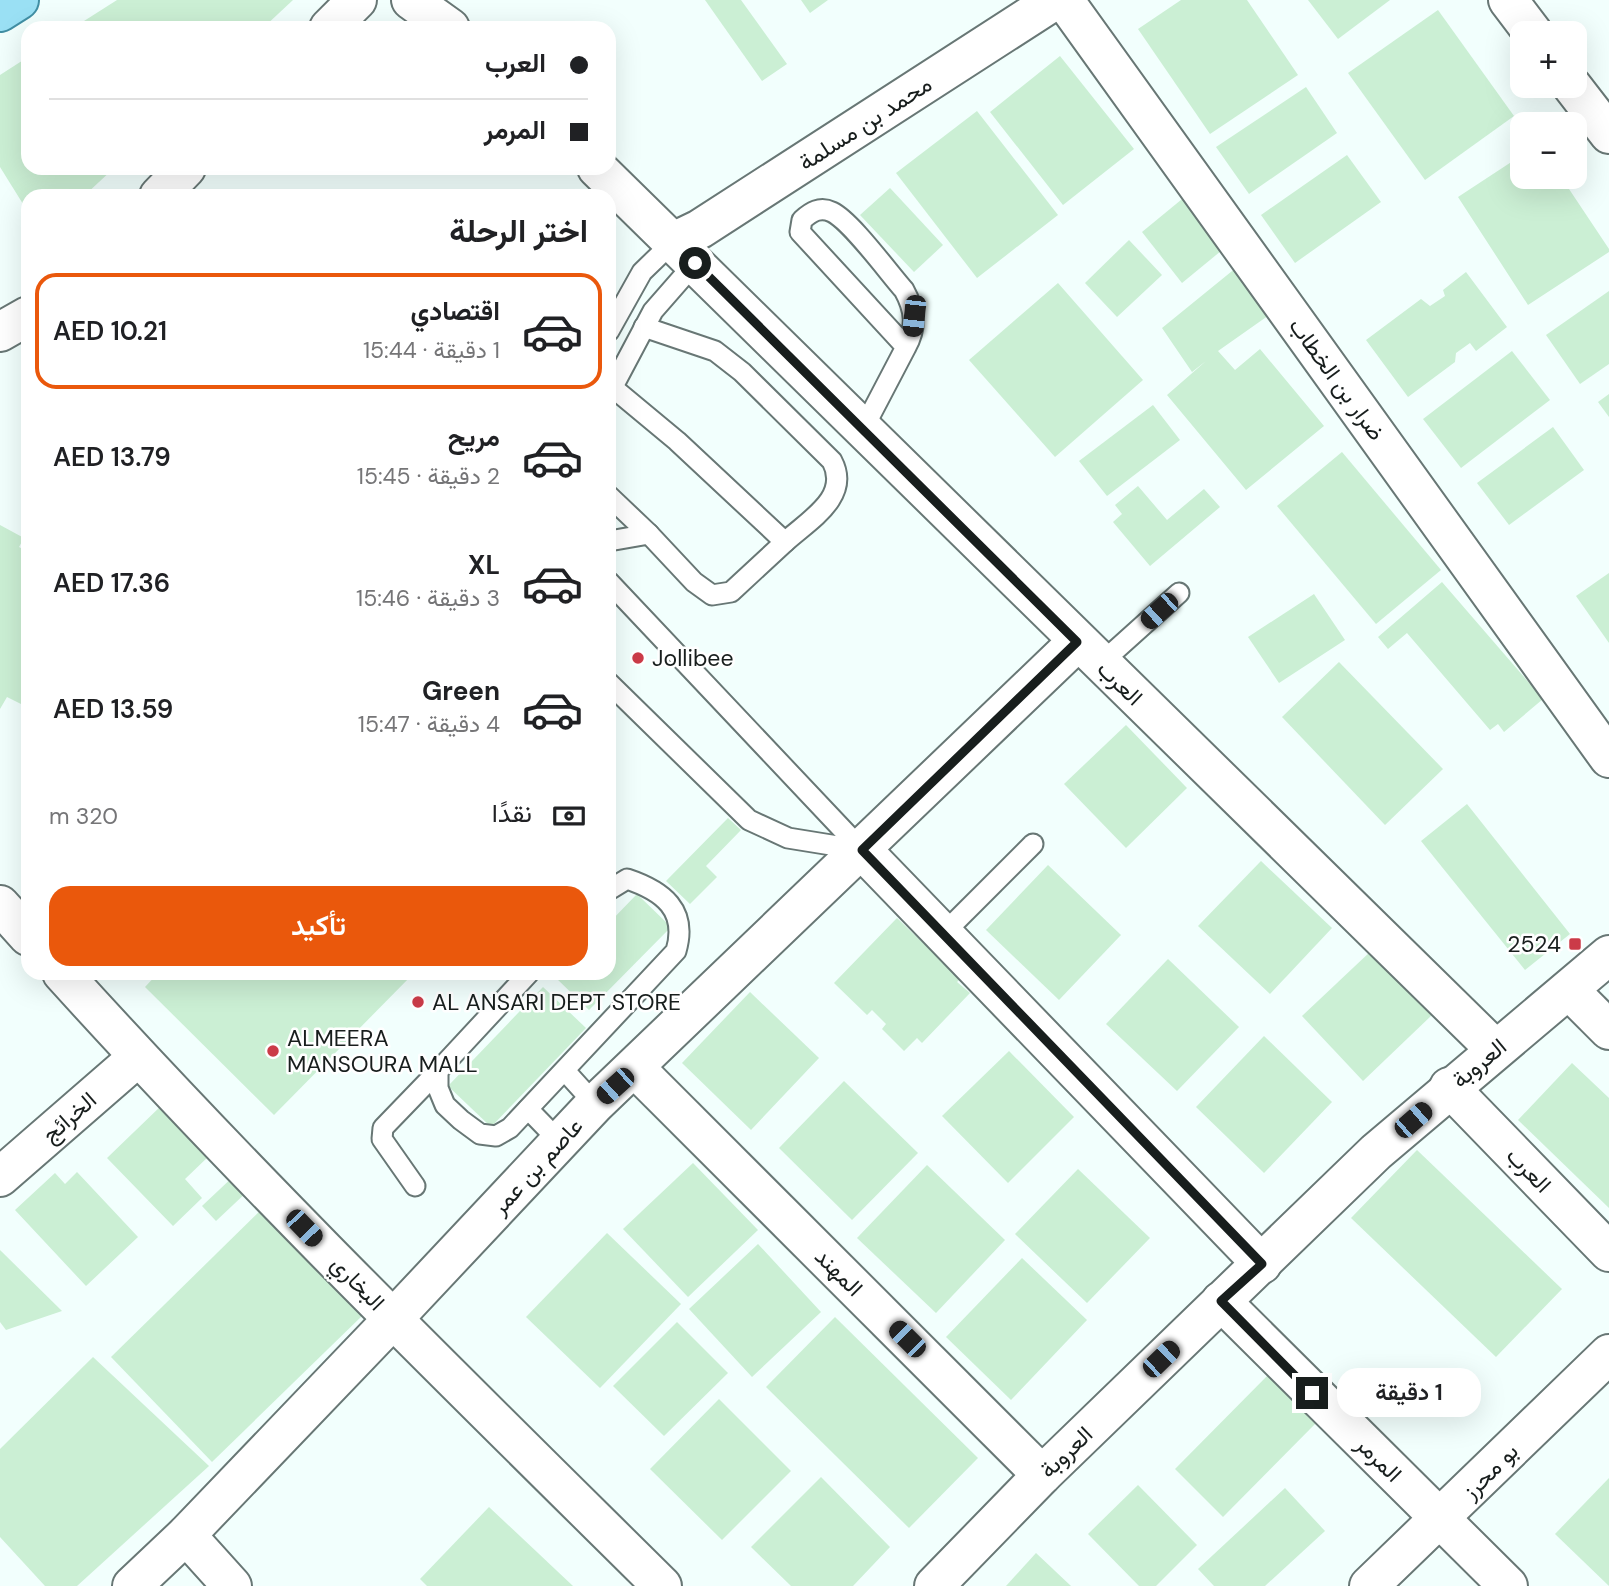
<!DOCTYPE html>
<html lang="ar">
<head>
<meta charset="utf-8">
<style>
  :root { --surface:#fff; --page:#f2f2f2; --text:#202124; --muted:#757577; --line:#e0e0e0; --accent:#ea580c }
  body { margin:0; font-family:"DM Sans",Vazirmatn,sans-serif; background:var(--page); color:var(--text); direction:rtl; height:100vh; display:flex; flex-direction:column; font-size:26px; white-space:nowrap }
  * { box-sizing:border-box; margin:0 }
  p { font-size:23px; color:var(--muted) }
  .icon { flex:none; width:38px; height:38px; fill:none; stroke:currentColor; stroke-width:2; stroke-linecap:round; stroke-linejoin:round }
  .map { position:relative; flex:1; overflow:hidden; direction:ltr }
  .side { position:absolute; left:21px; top:189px; width:595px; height:791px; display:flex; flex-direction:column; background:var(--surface); border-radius:21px; box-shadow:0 7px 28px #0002; direction:rtl }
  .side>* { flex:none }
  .banner { position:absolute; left:21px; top:21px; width:595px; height:154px; border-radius:21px; box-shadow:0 7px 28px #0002; direction:rtl; display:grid; align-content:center; height:154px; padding:0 28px; background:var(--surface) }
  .controls { position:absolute; left:1510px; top:21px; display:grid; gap:14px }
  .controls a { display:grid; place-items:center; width:77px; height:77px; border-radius:14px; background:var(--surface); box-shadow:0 7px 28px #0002; font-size:35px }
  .end { position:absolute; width:32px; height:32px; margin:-16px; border:9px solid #181e1d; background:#fff; box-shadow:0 0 0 4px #fff }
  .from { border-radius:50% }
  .bubble { position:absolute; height:49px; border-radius:21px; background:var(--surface); box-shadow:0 7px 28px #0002; font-size:23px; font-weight:600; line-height:49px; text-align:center; direction:rtl }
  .car { position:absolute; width:21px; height:42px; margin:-21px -10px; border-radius:9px; box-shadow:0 0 5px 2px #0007; background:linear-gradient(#222 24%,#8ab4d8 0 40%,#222 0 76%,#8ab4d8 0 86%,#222 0) }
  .banner b { display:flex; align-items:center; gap:24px; height:66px; font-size:26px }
  .banner b+b { border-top:2px solid var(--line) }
  .banner i { width:18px; height:18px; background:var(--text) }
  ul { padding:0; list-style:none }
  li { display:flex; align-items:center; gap:21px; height:116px; margin:0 14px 10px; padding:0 14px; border:4px solid transparent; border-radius:21px }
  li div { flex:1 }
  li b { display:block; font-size:26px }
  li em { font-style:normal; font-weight:600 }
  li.selected { border-color:var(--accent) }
  li>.icon { width:63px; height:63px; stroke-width:1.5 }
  h2 { padding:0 28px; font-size:32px; line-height:84px }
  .pay { display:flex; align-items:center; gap:18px; height:77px; padding:0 28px; font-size:26px }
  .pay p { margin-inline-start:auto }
  .button { display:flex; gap:14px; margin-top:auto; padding:14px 28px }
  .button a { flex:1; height:80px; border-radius:21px; background:var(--accent); color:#fff; font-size:28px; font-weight:600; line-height:80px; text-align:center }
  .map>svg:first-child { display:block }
  .building { fill:#cbefd4 }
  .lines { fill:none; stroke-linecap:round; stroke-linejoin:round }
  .service-casing { stroke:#687775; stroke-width:23 }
  .minor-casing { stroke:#687775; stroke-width:42 }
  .primary-casing { stroke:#418fa4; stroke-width:42 }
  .service { stroke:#fff; stroke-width:19 }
  .minor { stroke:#fff; stroke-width:38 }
  .primary { stroke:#9ae0f4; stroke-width:38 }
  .route { stroke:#181e1d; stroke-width:9 }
  .poi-dot { fill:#cb3b48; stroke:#fff; stroke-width:2.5 }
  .labels { text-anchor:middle; stroke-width:5; stroke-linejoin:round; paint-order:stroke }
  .street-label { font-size:23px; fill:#181e1d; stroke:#fff }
  .poi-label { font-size:23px; fill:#181e1d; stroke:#fff; text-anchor:start }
</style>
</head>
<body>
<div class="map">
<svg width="1609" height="1586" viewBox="0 0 1609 1586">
  <rect width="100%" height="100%" fill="#f2fffd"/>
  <g class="building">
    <path d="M117,0H293L263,28H73Z"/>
    <path d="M705,0H741L787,64L762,81Z"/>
    <path d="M801,0H828L810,13Z"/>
    <path d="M1181,0H1247L1298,75L1210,134L1138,29Z"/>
    <path d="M1308,0H1390L1338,39Z"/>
    <path d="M1438,10L1514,116L1425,180L1348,73Z"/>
    <path d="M1060,56L1134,149L1063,205L990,112Z"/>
    <path d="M28,57V168H114L84,196H28V212L0,167V75Z"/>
    <path d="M1306,87L1337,133L1249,194L1216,147Z"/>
    <path d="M977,111L1058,215L977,278L896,173Z"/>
    <path d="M1347,155L1381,202L1295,263L1261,215Z"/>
    <path d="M1522,155V177H1561L1609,249V252L1528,305L1458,197Z"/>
    <path d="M890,188L943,245L914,272L860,215Z"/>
    <path d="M1187,195L1227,246L1182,283L1142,232Z"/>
    <path d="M1129,240L1162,275L1117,317L1085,283Z"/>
    <path d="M1237,267L1272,313L1218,351L1235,370L1260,349L1324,426L1246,490L1167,395L1206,361L1192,372L1162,328Z"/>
    <path d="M1466,272L1507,327L1476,351L1470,343L1456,353L1455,362L1408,397L1366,340L1421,299L1430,306L1445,296L1443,290Z"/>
    <path d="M1058,283L1143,380L1055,457L969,360Z"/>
    <path d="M1609,291V364L1580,384L1546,335Z"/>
    <path d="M1512,351L1550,400L1461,468L1423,419Z"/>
    <path d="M1609,394V417L1598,402Z"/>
    <path d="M1153,405L1180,440L1107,496L1079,461Z"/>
    <path d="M1553,427L1584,470L1509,525L1477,483Z"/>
    <path d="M1342,452L1441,570L1376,624L1277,506Z"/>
    <path d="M1138,486L1167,520L1204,489L1220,507L1150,566L1113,522L1122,514L1115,505Z"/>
    <path d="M0,525L24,538L19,547L28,552V694L23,705L7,697L0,709Z"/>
    <path d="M1609,573V643L1576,596Z"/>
    <path d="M1442,582L1543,699L1504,732L1498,724L1490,730L1407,633L1388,649L1378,637Z"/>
    <path d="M1314,594L1345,640L1279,683L1248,637Z"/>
    <path d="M1339,662L1443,769L1385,825L1282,717Z"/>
    <path d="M1126,725L1187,788L1126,848L1064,784Z"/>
    <path d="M1467,804L1570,934L1525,970L1421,841Z"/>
    <path d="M728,818L741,830L706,866L717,877L690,904L666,881Z"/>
    <path d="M1261,861L1332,928L1270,994L1198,926Z"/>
    <path d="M1048,865L1121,935L1059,1000L986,930Z"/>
    <path d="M637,894L671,927L589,1010L555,977L559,973H609V923Z"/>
    <path d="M897,918L960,979L957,982L970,993L922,1043L917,1038L904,1051L882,1029L886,1024L872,1010L867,1015L834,983Z"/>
    <path d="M1371,951L1432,1015L1363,1081L1302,1016Z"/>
    <path d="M1168,959L1239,1027L1177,1091L1106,1024Z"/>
    <path d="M158,973H414L274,1115L145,987Z"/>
    <path d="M543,987L586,1028L491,1127L448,1086Z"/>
    <path d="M750,992L819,1058L751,1130L682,1063Z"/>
    <path d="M1264,1036L1332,1102L1264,1173L1196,1107Z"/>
    <path d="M1009,1051L1074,1117L1008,1183L942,1116Z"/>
    <path d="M1572,1063L1609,1098V1208L1518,1120Z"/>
    <path d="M844,1081L918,1153L852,1220L779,1148Z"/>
    <path d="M162,1105L210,1155L185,1179L202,1198L173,1226L107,1158Z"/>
    <path d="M1417,1150L1562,1289L1496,1357L1351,1218Z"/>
    <path d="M693,1163L758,1230L688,1297L623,1229Z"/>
    <path d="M927,1165L1005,1240L936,1313L857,1238Z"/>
    <path d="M1078,1169L1150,1238L1087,1303L1015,1234Z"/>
    <path d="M77,1172L138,1237L86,1286L15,1210L55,1173L65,1184Z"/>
    <path d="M236,1174L250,1189L216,1221L202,1206Z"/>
    <path d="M266,1205L363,1315L212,1462L111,1357Z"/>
    <path d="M607,1233L681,1304L600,1388L526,1317Z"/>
    <path d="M758,1244L821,1312L752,1377L689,1309Z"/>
    <path d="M0,1250L62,1311L6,1330L0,1322Z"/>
    <path d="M1022,1258L1087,1320L1011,1400L946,1337Z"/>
    <path d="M835,1317L978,1458L909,1528L766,1387Z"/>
    <path d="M677,1322L728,1373L664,1436L613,1386Z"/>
    <path d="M93,1357L209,1466L77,1586H45L0,1537V1449Z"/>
    <path d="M1270,1373L1318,1421L1223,1517L1175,1469Z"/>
    <path d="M719,1399L791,1471L722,1540L650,1469Z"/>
    <path d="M821,1477L890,1547L853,1586H791L751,1547Z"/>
    <path d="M1609,1478V1586L1555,1534Z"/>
    <path d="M1138,1485L1197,1545L1156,1586H1139L1088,1534Z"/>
    <path d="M1285,1488L1325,1531L1265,1586H1214L1198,1569Z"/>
    <path d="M489,1507L573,1586H427L420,1579Z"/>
    <path d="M1036,1553L1071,1586H1006Z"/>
  </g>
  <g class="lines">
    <defs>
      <g id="service">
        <path d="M644,327L715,351L742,372L832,461C851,497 809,520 785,542"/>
        <path d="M609,331L642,272L673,242"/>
        <path d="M609,394L653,311L695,263"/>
        <path d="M862,431L906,347C917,327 915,310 904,290C888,272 851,221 832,212C820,206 811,212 802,220L800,232L906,347"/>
        <path d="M609,496L649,534"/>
        <path d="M609,541L649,534L694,582L712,595L731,592L785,542L677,441L612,387"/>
        <path d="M609,582L862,850"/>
        <path d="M1100,664L1179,593"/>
        <path d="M609,683L749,820L788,838L862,850"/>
        <path d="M943,934L1033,844"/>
        <path d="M529,973L438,1071V1088L445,1105L461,1120L480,1134L496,1136L510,1128L676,951C688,910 663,891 627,879L609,890"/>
        <path d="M566,1072L595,1104"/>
        <path d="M528,1109L560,1142"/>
        <path d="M415,1186L382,1139L383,1128L438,1071"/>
      </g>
      <g id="minor">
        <path d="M411,0L450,28"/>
        <path d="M1064,0L1609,758"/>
        <path d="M1508,0L1533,33"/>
        <path d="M329,28L357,0"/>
        <path d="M1572,86L1609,134"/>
        <path d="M597,168L1495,1049"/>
        <path d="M159,196L186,168"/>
        <path d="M673,242L700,229L1055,0"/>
        <path d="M0,332L28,316"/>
        <path d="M862,850L1262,1264"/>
        <path d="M0,905L28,936"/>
        <path d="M62,973C254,1185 459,1385 662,1586"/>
        <path d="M1569,990L1609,1030"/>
        <path d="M635,1068L1042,1475"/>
        <path d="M1449,1087L1609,1252"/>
        <path d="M0,1177L138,1057"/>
        <path d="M1221,1301L1508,1586"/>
        <path d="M186,1535L232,1586"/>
        <path d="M132,1586L186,1535L393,1319L595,1104L1077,642"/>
        <path d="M934,1586L1042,1475L1376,1152L1609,955"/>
        <path d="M1369,1586L1609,1354"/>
      </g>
      <path id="primary" d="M0,12L19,0"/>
    </defs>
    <use href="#service" class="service-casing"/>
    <use href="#minor" class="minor-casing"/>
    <use href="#primary" class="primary-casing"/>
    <use href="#service" class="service"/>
    <use href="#minor" class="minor"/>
    <use href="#primary" class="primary"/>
  </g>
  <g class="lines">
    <path class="route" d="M695,263L1077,642L862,850L1262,1264L1221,1301L1312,1393"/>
  </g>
  <g class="poi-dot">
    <circle cx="638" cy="658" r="7"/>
    <rect x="1568" y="937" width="14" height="14" rx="3.5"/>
    <circle cx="418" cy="1002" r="7"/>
    <circle cx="273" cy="1051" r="7"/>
  </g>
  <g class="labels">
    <g class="street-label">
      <text transform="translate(865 123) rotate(-33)" y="8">محمد بن مسلمة</text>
      <text transform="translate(1337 379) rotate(54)" y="8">ضرار بن الخطاب</text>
      <text transform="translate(1120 683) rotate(44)" y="8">العرب</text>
      <text transform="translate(1479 1063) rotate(-40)" y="8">العروبة</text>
      <text transform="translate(69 1117) rotate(-41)" y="8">الخرائج</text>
      <text transform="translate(537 1166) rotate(-47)" y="8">عاصم بن عمر</text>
      <text transform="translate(1529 1170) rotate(46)" y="8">العرب</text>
      <text transform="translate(839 1272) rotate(45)" y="8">المهند</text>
      <text transform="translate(358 1283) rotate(46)" y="8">البخاري</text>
      <text transform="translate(1066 1452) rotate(-44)" y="8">العروبة</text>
      <text transform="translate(1379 1459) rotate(45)" y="8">المرمر</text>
      <text transform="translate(1490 1471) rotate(-45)" y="8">بو محرز</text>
    </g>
    <g class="poi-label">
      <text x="652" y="666">Jollibee</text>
      <text x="1561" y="952" text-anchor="end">2524</text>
      <text x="432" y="1010">AL ANSARI DEPT STORE</text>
      <text x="287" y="1046">ALMEERA<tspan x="287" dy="26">MANSOURA MALL</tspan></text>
    </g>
  </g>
</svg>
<div class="controls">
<a>+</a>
<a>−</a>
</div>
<i class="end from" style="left:695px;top:263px"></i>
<i class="end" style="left:1312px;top:1393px"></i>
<div class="bubble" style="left:1337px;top:1368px;width:144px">1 دقيقة</div>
<i class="car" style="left:914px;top:316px;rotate:186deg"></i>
<i class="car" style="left:1159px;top:611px;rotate:228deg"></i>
<i class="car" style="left:615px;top:1086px;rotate:228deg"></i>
<i class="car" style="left:1413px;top:1120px;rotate:49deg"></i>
<i class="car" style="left:304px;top:1228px;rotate:136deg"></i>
<i class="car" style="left:907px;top:1339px;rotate:315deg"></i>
<i class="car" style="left:1161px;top:1359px;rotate:46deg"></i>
<div class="banner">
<b><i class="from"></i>العرب</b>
<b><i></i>المرمر</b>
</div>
<section class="side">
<h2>اختر الرحلة</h2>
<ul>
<li class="selected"><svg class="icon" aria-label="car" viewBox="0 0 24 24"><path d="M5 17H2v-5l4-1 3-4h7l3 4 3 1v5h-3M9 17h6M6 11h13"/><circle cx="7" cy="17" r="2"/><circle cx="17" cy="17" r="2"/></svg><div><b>اقتصادي</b><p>1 دقيقة · 15:44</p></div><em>AED 10.21</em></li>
<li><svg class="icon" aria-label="car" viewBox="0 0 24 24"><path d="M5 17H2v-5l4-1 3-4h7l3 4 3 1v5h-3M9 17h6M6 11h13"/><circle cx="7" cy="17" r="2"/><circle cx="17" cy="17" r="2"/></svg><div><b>مريح</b><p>2 دقيقة · 15:45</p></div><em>AED 13.79</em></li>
<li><svg class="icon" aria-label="car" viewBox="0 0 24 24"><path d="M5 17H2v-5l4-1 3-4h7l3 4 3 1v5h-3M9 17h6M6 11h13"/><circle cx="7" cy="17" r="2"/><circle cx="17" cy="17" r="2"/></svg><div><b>XL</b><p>3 دقيقة · 15:46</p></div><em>AED 17.36</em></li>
<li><svg class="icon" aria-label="car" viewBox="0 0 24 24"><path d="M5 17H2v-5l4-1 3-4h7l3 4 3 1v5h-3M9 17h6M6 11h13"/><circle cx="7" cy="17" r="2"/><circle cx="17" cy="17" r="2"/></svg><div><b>Green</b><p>4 دقيقة · 15:47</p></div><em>AED 13.59</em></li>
</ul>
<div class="pay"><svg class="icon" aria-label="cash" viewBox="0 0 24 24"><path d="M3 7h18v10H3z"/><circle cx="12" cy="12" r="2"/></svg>نقدًا<p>320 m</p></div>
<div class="button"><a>تأكيد</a></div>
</section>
</div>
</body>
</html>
